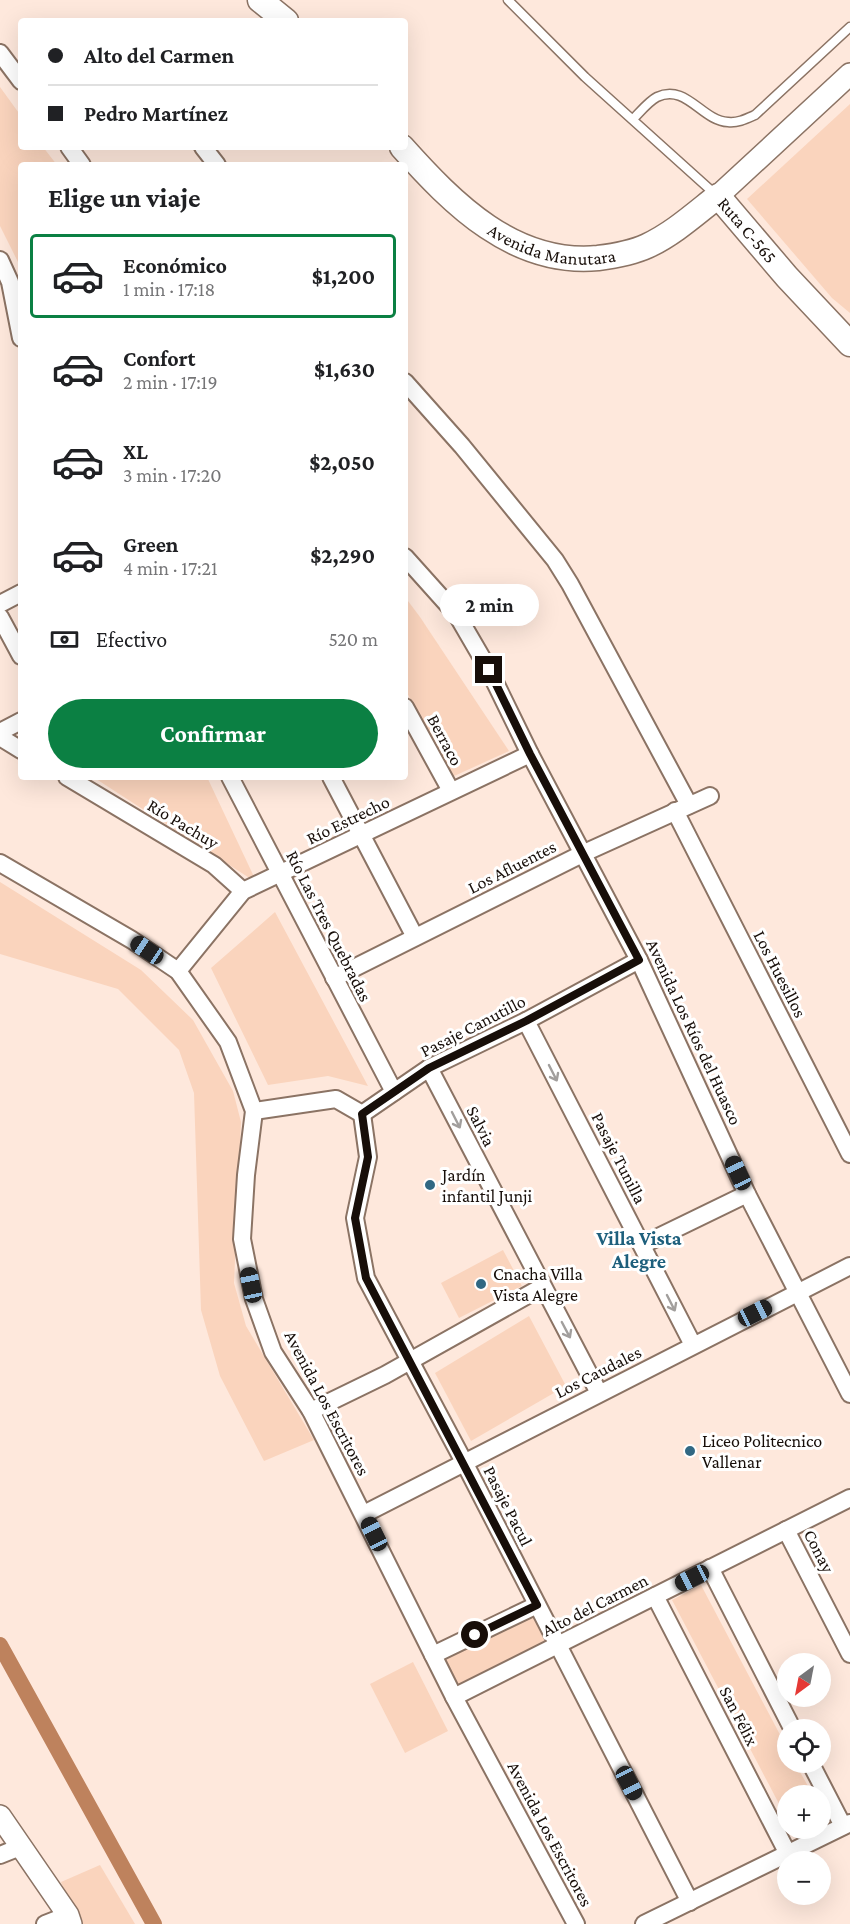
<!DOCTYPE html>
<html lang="es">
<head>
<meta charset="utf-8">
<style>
  :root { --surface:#fff; --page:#f2f2f2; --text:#202124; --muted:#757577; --line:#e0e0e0; --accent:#0b8043 }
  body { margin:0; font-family:"Crimson Pro",serif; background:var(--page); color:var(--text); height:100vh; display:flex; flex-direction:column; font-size:22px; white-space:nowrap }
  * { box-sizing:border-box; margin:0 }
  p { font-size:20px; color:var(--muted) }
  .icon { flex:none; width:33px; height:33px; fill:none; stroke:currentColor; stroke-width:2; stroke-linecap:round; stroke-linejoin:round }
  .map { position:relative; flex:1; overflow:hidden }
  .panel { position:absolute; left:18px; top:162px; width:390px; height:618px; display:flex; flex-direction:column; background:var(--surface); border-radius:6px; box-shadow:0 6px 24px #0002 }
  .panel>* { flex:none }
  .banner { position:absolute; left:18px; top:18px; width:390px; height:132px; border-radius:6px; box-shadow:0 6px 24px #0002; display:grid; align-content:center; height:132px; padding:0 30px; background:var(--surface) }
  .needle { width:39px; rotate:212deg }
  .tools { position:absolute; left:777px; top:1653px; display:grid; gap:12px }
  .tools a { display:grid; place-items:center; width:54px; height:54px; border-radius:50%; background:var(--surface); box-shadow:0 6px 24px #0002; font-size:30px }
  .end { position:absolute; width:27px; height:27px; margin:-14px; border:8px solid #170e09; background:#fff; box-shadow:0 0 0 3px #fff }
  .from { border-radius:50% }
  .bubble { position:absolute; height:42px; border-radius:21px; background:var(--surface); box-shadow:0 6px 24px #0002; font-size:20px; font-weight:700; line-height:42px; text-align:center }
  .car { position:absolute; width:18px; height:36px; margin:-18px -9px; border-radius:8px; box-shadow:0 0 4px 2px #0007; background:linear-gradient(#222 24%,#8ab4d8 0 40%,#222 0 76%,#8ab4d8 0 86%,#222 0) }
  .banner b { display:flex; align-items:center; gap:21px; height:57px; font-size:22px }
  .banner b+b { border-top:2px solid var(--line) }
  .banner i { width:15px; height:15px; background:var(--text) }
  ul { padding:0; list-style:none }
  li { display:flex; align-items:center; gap:18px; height:84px; margin:0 12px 9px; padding:0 18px; border:3px solid transparent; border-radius:6px }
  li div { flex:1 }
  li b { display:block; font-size:22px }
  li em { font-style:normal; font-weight:700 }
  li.selected { border-color:var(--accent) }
  li>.icon { width:54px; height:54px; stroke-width:1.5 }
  h2 { padding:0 30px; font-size:27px; line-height:72px }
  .pay { display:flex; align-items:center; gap:15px; height:66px; padding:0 30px; font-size:22px }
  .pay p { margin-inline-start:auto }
  .cta { display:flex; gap:12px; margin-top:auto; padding:12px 30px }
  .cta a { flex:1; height:69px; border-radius:36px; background:var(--accent); color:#fff; font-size:24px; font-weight:700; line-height:69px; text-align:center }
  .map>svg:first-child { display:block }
  .green { fill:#fad4bd }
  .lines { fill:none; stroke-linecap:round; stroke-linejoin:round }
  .canal { stroke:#be825d; stroke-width:16 }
  .service-casing { stroke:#8b7364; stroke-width:11 }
  .minor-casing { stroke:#8b7364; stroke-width:20 }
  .tertiary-casing { stroke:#8b7364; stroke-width:24 }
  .secondary-casing { stroke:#8b7364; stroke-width:27 }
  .service { stroke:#fff; stroke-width:8 }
  .minor { stroke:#fff; stroke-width:16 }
  .tertiary { stroke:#fff; stroke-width:21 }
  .secondary { stroke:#fff; stroke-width:24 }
  .oneway { stroke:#a29f9d }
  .route { stroke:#170e09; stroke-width:8 }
  .poi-dot { fill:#316883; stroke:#fff; stroke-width:2 }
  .labels { text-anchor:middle; stroke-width:6; stroke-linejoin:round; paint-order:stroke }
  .street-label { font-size:18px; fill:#170e09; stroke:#fff }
  .poi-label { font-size:18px; fill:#170e09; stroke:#fff; text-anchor:start }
  .neighbourhood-label { font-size:20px; font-weight:bold; fill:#1d5f7c; stroke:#fff }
</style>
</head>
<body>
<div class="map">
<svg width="850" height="1924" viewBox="0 0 850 1924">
  <rect width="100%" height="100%" fill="#fee8dc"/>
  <g class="green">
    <path d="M0,87L21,116V147H43L57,165H21V268L0,226Z"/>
    <path d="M850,104V313L832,298L747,199Z"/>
    <path d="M405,597L420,617L509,751L452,777L405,689Z"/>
    <path d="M93,777H207L257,883Z"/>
    <path d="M0,882L141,970L193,1020L233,1091L241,1122L234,1283L246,1326L314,1440L264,1461L220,1376L201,1310L194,1093L179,1050L118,989L0,954Z"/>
    <path d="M275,912L368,1086L328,1076L268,1085L211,968Z"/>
    <path d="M503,1250L522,1286L459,1318L441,1283Z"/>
    <path d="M529,1316L566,1386L471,1441L435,1373Z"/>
    <path d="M701,1585L787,1748L788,1762L795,1763L813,1795L788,1796L787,1819L672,1600Z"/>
    <path d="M536,1606L556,1645L454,1696L435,1656Z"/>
    <path d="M413,1662L448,1731L405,1753L370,1684Z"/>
    <path d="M100,1865L135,1924H77L61,1882Z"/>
  </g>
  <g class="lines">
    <path class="canal" d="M0,1645L154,1924"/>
    <defs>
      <g id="service">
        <path d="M508,0L585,77L715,194"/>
        <path d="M633,119C640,112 649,101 657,97C686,83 702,121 728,122C738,123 746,119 755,115L850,27"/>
      </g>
      <g id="minor">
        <path d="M0,53L21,81"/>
        <path d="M69,147L82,165"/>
        <path d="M203,147L217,165"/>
        <path d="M0,260L10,282L21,338"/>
        <path d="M405,382L462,446L555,560L570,584L689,805"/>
        <path d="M405,557L457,615L489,670L530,754L639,960L747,1194L850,1394"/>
        <path d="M0,604L21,593"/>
        <path d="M0,617L21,656"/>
        <path d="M405,707L451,791"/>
        <path d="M0,732L21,721"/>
        <path d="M0,737L21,750"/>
        <path d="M67,777L214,865L243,891"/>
        <path d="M230,777L394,1092"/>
        <path d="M331,777L415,937"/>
        <path d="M675,811L850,1154"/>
        <path d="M0,863L132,940L178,971L228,1042L254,1111L246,1175L242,1239L254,1299L273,1352L311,1411L454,1697L576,1924"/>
        <path d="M178,971L243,891L530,754"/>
        <path d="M334,978L584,853L710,796"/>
        <path d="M526,1021L693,1345"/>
        <path d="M429,1068L599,1393"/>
        <path d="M254,1111L336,1099L362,1114L429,1068L526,1021L639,960"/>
        <path d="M362,1114L368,1157L355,1218L366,1278L464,1462L690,1902"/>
        <path d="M642,1245L747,1194"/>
        <path d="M311,1411L385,1375L542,1287"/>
        <path d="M364,1514L850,1266"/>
        <path d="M786,1530L850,1654"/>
        <path d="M710,1568L793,1730"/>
        <path d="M655,1596L788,1854"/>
        <path d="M433,1655L537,1605"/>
        <path d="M454,1697L850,1498"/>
        <path d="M810,1762L843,1826"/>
        <path d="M0,1855L20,1847"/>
        <path d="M45,1924L68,1915"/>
        <path d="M644,1924L850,1823"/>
      </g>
      <g id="tertiary">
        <path d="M718,196L850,74"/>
        <path d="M0,1816L68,1915L71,1924"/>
      </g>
      <g id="secondary">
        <path d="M260,0L286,21"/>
        <path id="s1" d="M402,147C453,204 514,266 598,258C614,256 632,253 647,246C673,234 695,214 718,196L787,277L850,344"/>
      </g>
    </defs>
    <use href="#service" class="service-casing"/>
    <use href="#minor" class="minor-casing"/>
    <use href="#tertiary" class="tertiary-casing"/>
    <use href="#secondary" class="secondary-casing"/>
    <use href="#service" class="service"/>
    <use href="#minor" class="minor"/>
    <use href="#tertiary" class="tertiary"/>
    <use href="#secondary" class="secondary"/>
  </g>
  <defs><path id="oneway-shaft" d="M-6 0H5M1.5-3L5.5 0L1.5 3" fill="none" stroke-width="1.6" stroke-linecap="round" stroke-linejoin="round" transform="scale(1.5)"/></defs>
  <g class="oneway">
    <use href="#oneway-shaft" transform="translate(553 1073) rotate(63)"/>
    <use href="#oneway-shaft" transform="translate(456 1120) rotate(63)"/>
    <use href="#oneway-shaft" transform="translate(671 1303) rotate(63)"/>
    <use href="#oneway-shaft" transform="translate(566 1330) rotate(62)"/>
  </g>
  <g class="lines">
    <path class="route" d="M475,1635L537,1605L366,1278L355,1218L368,1157L362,1114L429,1068L526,1021L639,960L530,754L489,670"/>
  </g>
  <g class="poi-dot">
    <circle cx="430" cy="1185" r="6"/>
    <circle cx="481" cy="1284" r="6"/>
    <circle cx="690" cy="1451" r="6"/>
  </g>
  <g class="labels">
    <g class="street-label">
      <text dy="6" stroke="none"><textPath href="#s1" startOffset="417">Ruta C-565</textPath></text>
      <text dy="6" stroke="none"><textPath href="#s1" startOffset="186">Avenida Manutara</textPath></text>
      <text transform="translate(445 740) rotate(62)" y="6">Berraco</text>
      <text transform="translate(348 820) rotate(-26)" y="6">Río Estrecho</text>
      <text transform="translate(183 824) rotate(31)" y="6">Río Pachuy</text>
      <text transform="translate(512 867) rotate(-27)" y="6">Los Afluentes</text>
      <text transform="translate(329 926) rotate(63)" y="6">Río Las Tres Quebradas</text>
      <text transform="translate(780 974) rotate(63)" y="6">Los Huesillos</text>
      <text transform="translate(473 1026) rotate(-27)" y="6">Pasaje Canutillo</text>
      <text transform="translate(694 1032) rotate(65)" y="6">Avenida Los Ríos del Huasco</text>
      <text transform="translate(481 1126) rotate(63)" y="6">Salvia</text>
      <text transform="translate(619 1158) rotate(63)" y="6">Pasaje Tunilla</text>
      <text transform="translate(598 1372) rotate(-27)" y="6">Los Caudales</text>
      <text transform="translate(327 1403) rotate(62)" y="6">Avenida Los Escritores</text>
      <text transform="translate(508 1506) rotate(63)" y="6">Pasaje Pacul</text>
      <text transform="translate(819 1551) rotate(63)" y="6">Conay</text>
      <text transform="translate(595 1605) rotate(-27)" y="6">Alto del Carmen</text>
      <text transform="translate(739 1716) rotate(63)" y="6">San Félix</text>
      <text transform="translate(550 1834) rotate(62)" y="6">Avenida Los Escritores</text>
    </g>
    <g class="poi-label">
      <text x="442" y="1181">Jardín<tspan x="442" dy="21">infantil Junji</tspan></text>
      <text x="493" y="1280">Cnacha Villa<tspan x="493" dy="21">Vista Alegre</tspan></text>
      <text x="702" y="1447">Liceo Politecnico<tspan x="702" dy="21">Vallenar</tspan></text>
    </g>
    <g class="neighbourhood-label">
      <text x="639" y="1245">Villa Vista<tspan x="639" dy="23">Alegre</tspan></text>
    </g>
  </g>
</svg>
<div class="tools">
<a><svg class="needle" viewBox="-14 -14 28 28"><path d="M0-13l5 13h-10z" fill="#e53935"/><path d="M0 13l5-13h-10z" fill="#757577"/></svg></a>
<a><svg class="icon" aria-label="locate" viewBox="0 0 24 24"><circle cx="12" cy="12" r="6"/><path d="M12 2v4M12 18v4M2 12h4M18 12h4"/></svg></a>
<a>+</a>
<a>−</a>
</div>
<i class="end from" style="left:475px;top:1635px"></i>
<i class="end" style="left:489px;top:670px"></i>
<div class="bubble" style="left:440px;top:584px;width:99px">2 min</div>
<i class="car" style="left:147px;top:950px;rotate:304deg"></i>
<i class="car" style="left:738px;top:1173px;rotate:335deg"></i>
<i class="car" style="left:251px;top:1285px;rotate:348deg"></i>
<i class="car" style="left:755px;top:1313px;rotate:63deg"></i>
<i class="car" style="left:374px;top:1534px;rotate:334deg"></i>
<i class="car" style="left:692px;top:1578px;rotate:243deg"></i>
<i class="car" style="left:629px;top:1783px;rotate:153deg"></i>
<div class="banner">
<b><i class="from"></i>Alto del Carmen</b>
<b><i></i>Pedro Martínez</b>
</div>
<section class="panel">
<h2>Elige un viaje</h2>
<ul>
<li class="selected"><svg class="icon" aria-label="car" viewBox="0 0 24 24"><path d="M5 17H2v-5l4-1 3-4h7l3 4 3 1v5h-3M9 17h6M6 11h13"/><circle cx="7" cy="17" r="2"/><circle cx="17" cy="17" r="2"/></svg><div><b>Económico</b><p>1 min · 17:18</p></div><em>$1,200</em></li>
<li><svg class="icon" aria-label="car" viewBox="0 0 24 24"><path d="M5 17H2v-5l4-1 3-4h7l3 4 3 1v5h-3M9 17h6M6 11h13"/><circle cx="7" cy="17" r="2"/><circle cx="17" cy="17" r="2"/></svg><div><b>Confort</b><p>2 min · 17:19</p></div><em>$1,630</em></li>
<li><svg class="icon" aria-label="car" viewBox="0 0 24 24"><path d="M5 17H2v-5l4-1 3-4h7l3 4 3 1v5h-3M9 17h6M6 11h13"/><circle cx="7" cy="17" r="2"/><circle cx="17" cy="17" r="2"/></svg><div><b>XL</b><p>3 min · 17:20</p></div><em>$2,050</em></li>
<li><svg class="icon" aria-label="car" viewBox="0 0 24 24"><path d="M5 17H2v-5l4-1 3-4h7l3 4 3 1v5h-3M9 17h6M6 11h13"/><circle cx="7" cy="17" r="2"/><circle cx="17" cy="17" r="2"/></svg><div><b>Green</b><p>4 min · 17:21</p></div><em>$2,290</em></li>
</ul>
<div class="pay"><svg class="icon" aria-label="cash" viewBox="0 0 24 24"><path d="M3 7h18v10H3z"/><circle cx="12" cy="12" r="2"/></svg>Efectivo<p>520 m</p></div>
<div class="cta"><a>Confirmar</a></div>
</section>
</div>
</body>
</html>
